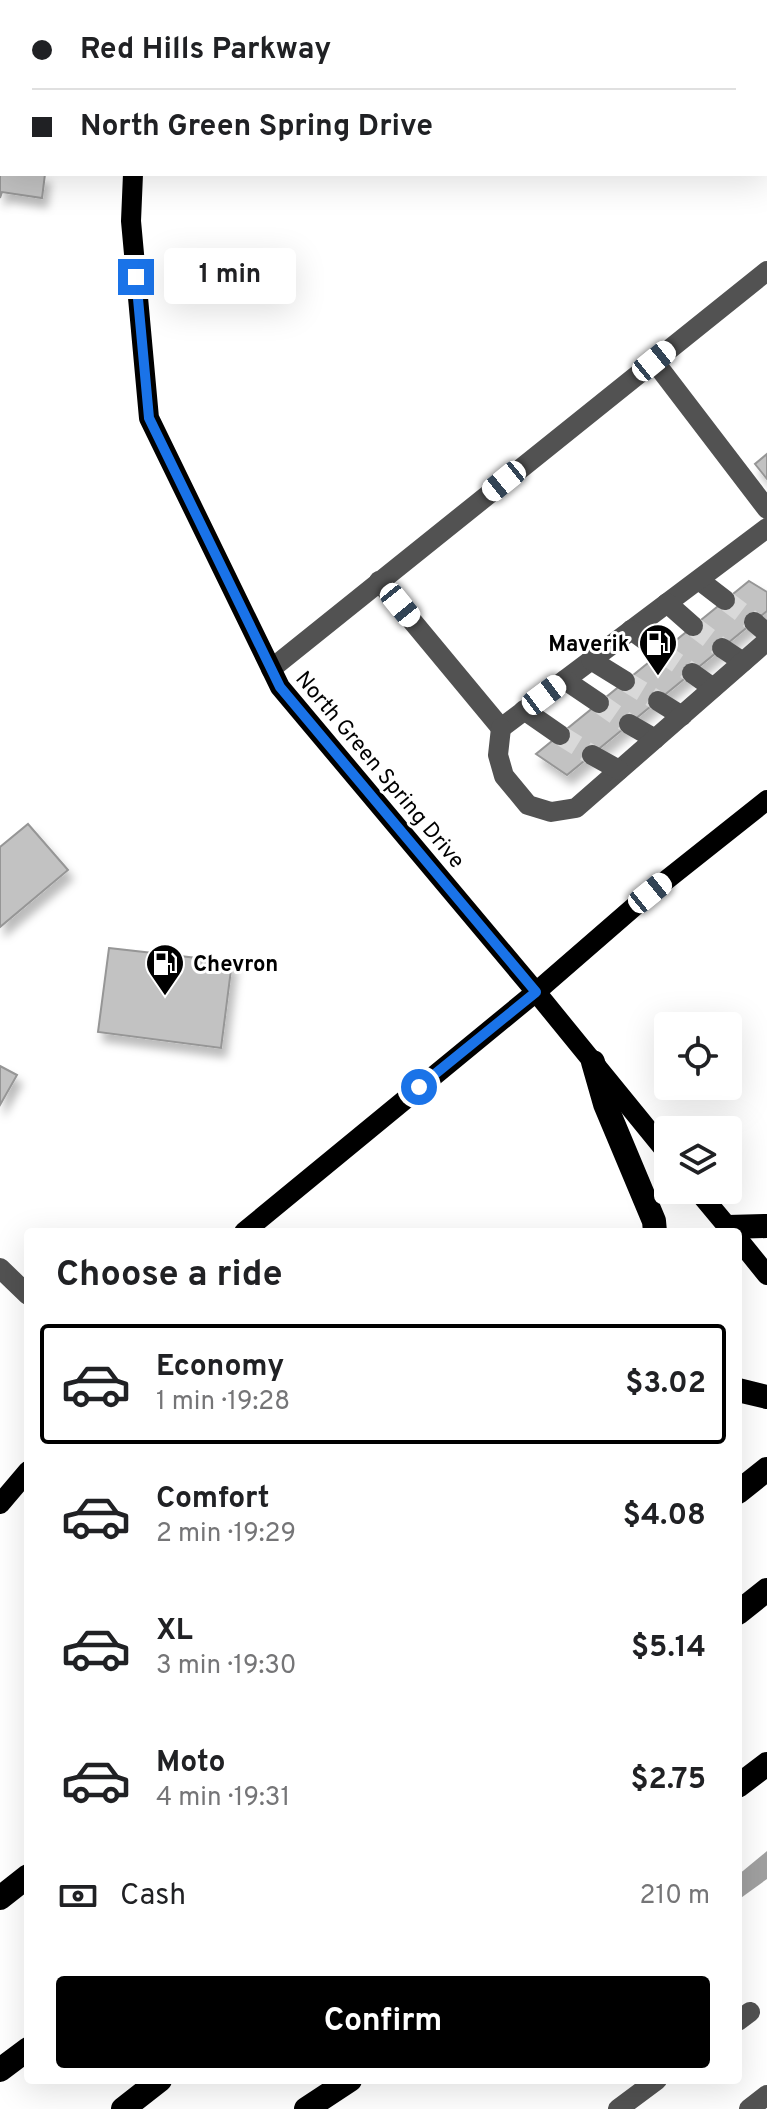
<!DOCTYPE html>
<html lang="en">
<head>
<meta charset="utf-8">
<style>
  :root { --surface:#fff; --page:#f6f6f6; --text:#202124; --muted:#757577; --line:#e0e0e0; --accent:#000 }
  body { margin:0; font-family:Overpass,sans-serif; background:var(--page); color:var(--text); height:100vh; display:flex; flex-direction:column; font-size:30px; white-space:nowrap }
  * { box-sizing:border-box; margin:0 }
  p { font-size:26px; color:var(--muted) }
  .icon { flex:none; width:44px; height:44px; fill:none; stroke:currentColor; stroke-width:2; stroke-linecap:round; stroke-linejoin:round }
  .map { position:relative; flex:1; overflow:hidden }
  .sheet { position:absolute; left:24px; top:1228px; width:718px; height:856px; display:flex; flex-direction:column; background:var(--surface); border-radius:8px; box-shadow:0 8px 32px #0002 }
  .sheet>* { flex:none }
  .guide { position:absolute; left:0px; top:0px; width:768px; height:176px; box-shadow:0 8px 32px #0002; display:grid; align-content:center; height:176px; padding:0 32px; background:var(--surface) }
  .buttons { position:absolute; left:654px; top:1012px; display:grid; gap:16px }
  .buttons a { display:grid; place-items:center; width:88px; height:88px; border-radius:8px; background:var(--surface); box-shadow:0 8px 32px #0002; font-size:40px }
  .end { position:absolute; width:36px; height:36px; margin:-18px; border:10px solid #1a73e8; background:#fff; box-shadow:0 0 0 4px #fff }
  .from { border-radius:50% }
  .bubble { position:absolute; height:56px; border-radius:8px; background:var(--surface); box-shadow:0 8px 32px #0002; font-size:26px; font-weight:700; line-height:56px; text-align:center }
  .car { position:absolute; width:24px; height:48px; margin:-24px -12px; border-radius:10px; box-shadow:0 0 6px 2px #0007; background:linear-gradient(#fff 24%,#345 0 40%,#fff 0 76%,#345 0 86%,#fff 0) }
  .guide b { display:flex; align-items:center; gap:28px; height:76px; font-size:30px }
  .guide b+b { border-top:2px solid var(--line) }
  .guide i { width:20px; height:20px; background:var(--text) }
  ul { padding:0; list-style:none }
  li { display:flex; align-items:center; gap:24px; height:120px; margin:0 16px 12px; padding:0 16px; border:4px solid transparent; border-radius:8px }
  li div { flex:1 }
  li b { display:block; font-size:30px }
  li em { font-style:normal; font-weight:700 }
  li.selected { border-color:var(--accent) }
  li>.icon { width:72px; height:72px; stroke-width:1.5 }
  h2 { padding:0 32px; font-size:36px; line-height:96px }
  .pay { display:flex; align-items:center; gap:20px; height:88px; padding:0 32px; font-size:30px }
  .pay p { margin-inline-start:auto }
  .button { display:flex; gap:16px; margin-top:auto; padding:16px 32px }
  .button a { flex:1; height:92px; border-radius:8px; background:var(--accent); color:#fff; font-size:32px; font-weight:700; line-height:92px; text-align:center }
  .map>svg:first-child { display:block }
  .water { fill:#a0a0a0 }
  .building { fill:#c2c2c2; stroke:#969696; stroke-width:2; filter:url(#shadow) }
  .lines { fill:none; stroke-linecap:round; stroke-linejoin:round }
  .minor-tunnel { stroke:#d9d9d9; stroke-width:20; stroke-dasharray:20 10; stroke-linecap:butt }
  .minor { stroke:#525252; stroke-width:20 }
  .major { stroke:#000; stroke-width:20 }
  .highway { stroke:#000; stroke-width:24 }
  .route { stroke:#1a73e8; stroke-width:10 }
  .labels { text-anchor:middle; stroke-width:6; stroke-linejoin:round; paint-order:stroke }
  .poi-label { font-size:22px; font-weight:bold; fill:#000; stroke:#fff; text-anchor:end }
  .street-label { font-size:22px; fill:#000; stroke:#fff }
</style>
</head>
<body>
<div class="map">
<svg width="767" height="2109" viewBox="0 0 767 2109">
  <defs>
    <filter id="shadow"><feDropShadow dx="5" dy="9" stdDeviation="4" flood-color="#0004"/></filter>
  </defs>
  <rect width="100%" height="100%" fill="#fff"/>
  <path class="water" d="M767,1851V1879L738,1900V1875Z"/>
  <g class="building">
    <path d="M0,113L2,114V174H45L42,198L2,192L0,198Z"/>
    <path d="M767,454V479L755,464Z"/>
    <path d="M749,581L767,592V611L567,775L536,754Z"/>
    <path d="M28,824L68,870L0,927V847Z"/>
    <path d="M109,948L232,962L221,1048L98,1032Z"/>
    <path d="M0,1066L17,1075L0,1105Z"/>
  </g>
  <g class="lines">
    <g class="minor-tunnel">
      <path d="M725,600L754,622"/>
      <path d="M693,626L722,648"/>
      <path d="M661,652L692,673"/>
      <path d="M625,681L658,701"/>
      <path d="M599,703L629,724"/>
      <path d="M560,735L592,755"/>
    </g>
    <g class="minor">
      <path d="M0,23H2"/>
      <path d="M654,361L767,509"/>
      <path d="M699,580L725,600"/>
      <path d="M379,581L501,728L767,528"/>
      <path d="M667,603L693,626"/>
      <path d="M754,622L767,633"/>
      <path d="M631,630L661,652"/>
      <path d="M722,648L743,662"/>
      <path d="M591,660L625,681"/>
      <path d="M271,669L767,271"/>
      <path d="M692,673L713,688"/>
      <path d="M565,680L599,703"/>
      <path d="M658,701L682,716"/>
      <path d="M524,710L560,735"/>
      <path d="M629,724L655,739"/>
      <path d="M501,728L498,755L504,776L528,805L551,812L576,808L767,641"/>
      <path d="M592,755L619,770"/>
      <path d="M0,1268L28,1295"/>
      <path d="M738,2021L750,2012"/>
      <path d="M618,2109L657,2080"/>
      <path d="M749,2109L767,2095"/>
    </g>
    <g class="major">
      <path d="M149,2V0"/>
      <path d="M133,174L131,221L149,418L280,687L536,992L668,1154"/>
      <path d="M697,1190L732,1232"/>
      <path d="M244,1232L536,992L650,893L767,800"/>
      <path d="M738,1239L767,1275"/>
      <path d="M0,1504L28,1471"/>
    </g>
    <g class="highway">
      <path d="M593,1062L605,1104L654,1221L655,1232"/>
      <path d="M728,1227L767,1226"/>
      <path d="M738,1390L767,1397"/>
      <path d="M738,1492L767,1469"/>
      <path d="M738,1613L767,1590"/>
      <path d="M738,1786L767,1764"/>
      <path d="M0,1898L28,1876"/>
      <path d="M0,2070L28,2049"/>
      <path d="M123,2109L160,2080"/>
      <path d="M306,2109L350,2080"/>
    </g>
  </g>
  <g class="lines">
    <path class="route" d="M136,277L149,418L280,687L536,992L419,1087"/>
  </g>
  <defs>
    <symbol id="fuel-pin" viewBox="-11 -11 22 30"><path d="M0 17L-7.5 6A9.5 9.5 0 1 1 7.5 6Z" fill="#000" stroke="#fff"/><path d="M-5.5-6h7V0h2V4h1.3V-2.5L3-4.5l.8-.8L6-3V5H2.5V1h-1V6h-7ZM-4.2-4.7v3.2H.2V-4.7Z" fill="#fff"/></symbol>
  </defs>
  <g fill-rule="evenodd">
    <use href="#fuel-pin" x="636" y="621" width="44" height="60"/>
    <use href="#fuel-pin" x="143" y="941" width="44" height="60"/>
  </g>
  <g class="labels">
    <g class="poi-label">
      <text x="630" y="651">Maverik</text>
      <text x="193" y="971" text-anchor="start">Chevron</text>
    </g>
    <g class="street-label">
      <text transform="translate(381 769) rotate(50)" y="8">North Green Spring Drive</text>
    </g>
  </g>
</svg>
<div class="buttons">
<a><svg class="icon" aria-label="locate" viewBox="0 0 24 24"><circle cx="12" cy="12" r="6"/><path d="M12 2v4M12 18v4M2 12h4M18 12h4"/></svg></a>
<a><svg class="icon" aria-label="layers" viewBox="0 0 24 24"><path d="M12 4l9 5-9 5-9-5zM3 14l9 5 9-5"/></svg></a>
</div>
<i class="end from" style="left:419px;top:1087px"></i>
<i class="end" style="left:136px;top:277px"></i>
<div class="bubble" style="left:164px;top:248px;width:132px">1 min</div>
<i class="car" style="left:654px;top:361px;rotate:51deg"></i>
<i class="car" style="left:504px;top:481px;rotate:231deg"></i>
<i class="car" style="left:400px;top:605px;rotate:141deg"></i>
<i class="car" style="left:544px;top:695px;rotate:53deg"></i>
<i class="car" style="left:650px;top:893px;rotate:51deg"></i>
<div class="guide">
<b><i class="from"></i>Red Hills Parkway</b>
<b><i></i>North Green Spring Drive</b>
</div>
<section class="sheet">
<h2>Choose a ride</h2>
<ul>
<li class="selected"><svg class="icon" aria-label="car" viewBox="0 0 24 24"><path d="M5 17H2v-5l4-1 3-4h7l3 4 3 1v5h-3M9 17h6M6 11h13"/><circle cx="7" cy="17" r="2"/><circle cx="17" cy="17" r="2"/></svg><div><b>Economy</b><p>1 min · 19:28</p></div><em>$3.02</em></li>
<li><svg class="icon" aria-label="car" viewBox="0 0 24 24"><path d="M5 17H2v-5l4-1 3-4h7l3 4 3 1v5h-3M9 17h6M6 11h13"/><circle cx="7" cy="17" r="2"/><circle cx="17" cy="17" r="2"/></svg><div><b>Comfort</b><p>2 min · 19:29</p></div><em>$4.08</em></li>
<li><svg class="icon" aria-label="car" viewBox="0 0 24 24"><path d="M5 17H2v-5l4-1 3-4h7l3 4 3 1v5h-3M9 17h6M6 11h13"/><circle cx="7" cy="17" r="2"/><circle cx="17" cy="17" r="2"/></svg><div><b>XL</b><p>3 min · 19:30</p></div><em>$5.14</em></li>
<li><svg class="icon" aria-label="car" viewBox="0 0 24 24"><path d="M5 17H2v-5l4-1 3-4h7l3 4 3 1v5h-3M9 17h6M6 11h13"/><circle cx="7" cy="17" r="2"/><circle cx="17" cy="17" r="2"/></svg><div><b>Moto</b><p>4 min · 19:31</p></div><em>$2.75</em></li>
</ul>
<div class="pay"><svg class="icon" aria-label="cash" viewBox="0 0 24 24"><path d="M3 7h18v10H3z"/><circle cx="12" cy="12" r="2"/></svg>Cash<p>210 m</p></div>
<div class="button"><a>Confirm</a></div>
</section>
</div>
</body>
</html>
